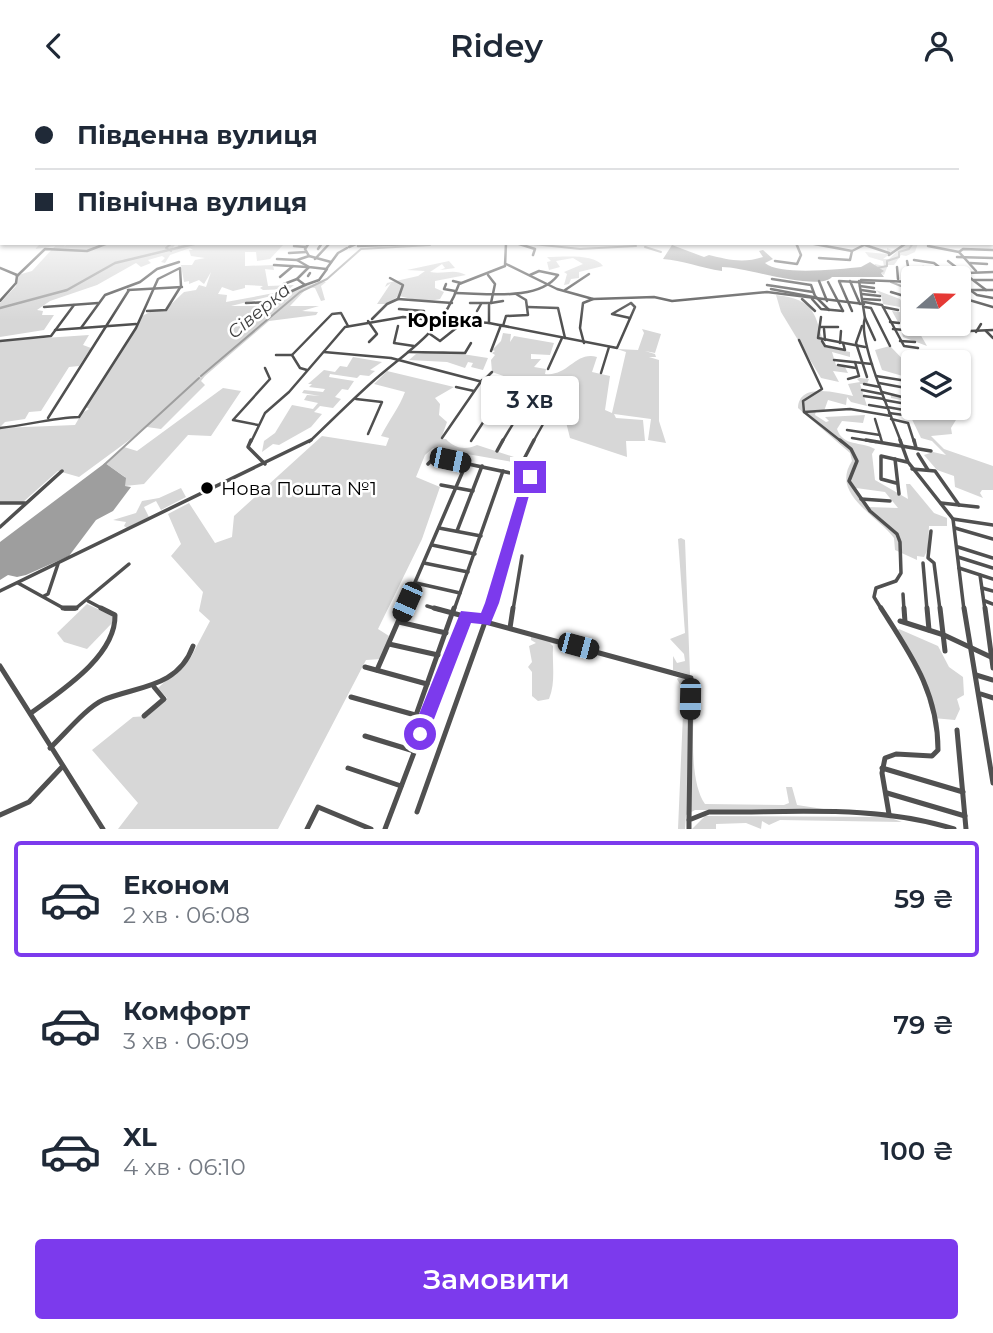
<!DOCTYPE html>
<html lang="uk">
<head>
<meta charset="utf-8">
<style>
  :root { --surface:#fff; --page:#f2f2f3; --text:#1f2937; --muted:#747a83; --line:#e0e1e3; --accent:#7c3aed }
  body { margin:0; font-family:Montserrat,sans-serif; background:var(--page); color:var(--text); height:100vh; display:flex; flex-direction:column; font-size:26px; white-space:nowrap }
  * { box-sizing:border-box; margin:0 }
  p { font-size:23px; color:var(--muted) }
  .icon { flex:none; width:38px; height:38px; fill:none; stroke:currentColor; stroke-width:2; stroke-linecap:round; stroke-linejoin:round }
  .map { position:relative; height:738px; overflow:hidden }
  .panel { display:flex; flex-direction:column; background:var(--surface); flex:1 }
  .panel>* { flex:none }
  .banner { position:absolute; left:0px; top:0px; width:994px; height:154px; box-shadow:0 2px 5px #0004; display:grid; align-content:center; height:154px; padding:0 35px; background:var(--surface) }
  .needle { width:46px; rotate:70deg }
  .tools { position:absolute; left:901px; top:175px; display:grid; gap:14px }
  .tools a { display:grid; place-items:center; width:70px; height:70px; border-radius:7px; background:var(--surface); box-shadow:0 2px 5px #0004; font-size:35px }
  .end { position:absolute; width:32px; height:32px; margin:-16px; border:9px solid #7c3aed; background:#fff; box-shadow:0 0 0 4px #fff }
  .from { border-radius:50% }
  .bubble { position:absolute; height:49px; border-radius:7px; background:var(--surface); box-shadow:0 2px 5px #0004; font-size:23px; font-weight:600; line-height:49px; text-align:center }
  .car { position:absolute; width:21px; height:42px; margin:-21px -10px; border-radius:9px; box-shadow:0 0 5px 2px #0007; background:linear-gradient(#222 24%,#8ab4d8 0 40%,#222 0 76%,#8ab4d8 0 86%,#222 0) }
  .banner b { display:flex; align-items:center; gap:24px; height:66px; font-size:26px }
  .banner b+b { border-top:2px solid var(--line) }
  .banner i { width:18px; height:18px; background:var(--text) }
  ul { padding:12px 0 0; list-style:none }
  li { display:flex; align-items:center; gap:21px; height:116px; margin:0 14px 10px; padding:0 21px; border:4px solid transparent; border-radius:7px }
  li div { flex:1 }
  li b { display:block; font-size:26px }
  li em { font-style:normal; font-weight:600 }
  li.current { border-color:var(--accent) }
  li>.icon { width:63px; height:63px; stroke-width:1.5 }
  .action { display:flex; gap:14px; margin-top:auto; padding:14px 35px }
  .action a { flex:1; height:80px; border-radius:7px; background:var(--accent); color:#fff; font-size:28px; font-weight:600; line-height:80px; text-align:center }
  header { display:flex; justify-content:space-between; align-items:center; height:91px; padding:0 35px; background:var(--surface); font-size:32px; font-weight:600 }
  .map>svg:first-child { display:block }
  .green { fill:#d7d7d7; fill-rule:evenodd }
  .water { fill:#9e9e9e }
  .lines { fill:none; stroke-linecap:round; stroke-linejoin:round }
  .stream { stroke:#9e9e9e; stroke-width:2 }
  .river { stroke:#9e9e9e; stroke-width:2.5 }
  .minor-far2 { stroke:#505050; stroke-width:2.5 }
  .minor-far1 { stroke:#505050; stroke-width:3.5 }
  .minor { stroke:#505050; stroke-width:5 }
  .route { fill:#7c3aed }
  .poi-dot { fill:#000; stroke:#fff; stroke-width:2.5 }
  .labels { text-anchor:middle; stroke-width:5; stroke-linejoin:round; paint-order:stroke }
  .far-water-label { font-size:18px; font-style:italic; fill:#3f3f3f; stroke:#fff }
  .far-quarter-label { font-size:19px; font-weight:bold; fill:#000; stroke:#fff }
  .poi-label { font-size:19px; fill:#000; stroke:#fff; text-anchor:start }
</style>
</head>
<body>
<header><svg class="icon" aria-label="back" viewBox="0 0 24 24"><path d="M15 5l-7 7 7 7"/></svg>Ridey<svg class="icon" aria-label="person" viewBox="0 0 24 24"><circle cx="12" cy="8" r="4"/><path d="M4 21q1-7 8-7t8 7"/></svg></header>
<div class="map">
<svg width="993" height="738" viewBox="0 0 993 738">
  <rect width="100%" height="100%" fill="#fff"/>
  <g class="green">
    <path d="M41,152H66L64,156L68,152H176L172,158H177L179,152L283,154L270,168L257,170L256,161H245V175L273,174L274,179L265,178L268,195L294,194L289,198L263,199L260,197L263,195L245,194V197L233,200L222,196L218,203L227,204L226,211L274,202L275,204L231,215H275L291,200L323,190L326,191L321,195L325,209L321,210L315,197L308,196L290,215H319L302,220L318,221L316,224L269,230L205,285L201,290L205,294L161,338L147,336L79,386L58,380L22,412L0,411V337L75,334L82,322L89,318L86,316L142,225L152,220H164L184,201L196,199L199,194L206,196L211,181L204,193L199,189L189,193V190L184,191L181,174H192L195,169L205,167L191,165L189,159H193L190,157L170,164L165,172L161,171L165,167L162,165L148,169L151,172L141,176L136,172L97,194L50,210L37,219L43,220L42,224H54L44,239L0,246V212L16,195L18,184L32,180L55,155L35,158Z"/>
    <path d="M906,152H918L915,161L906,165L901,164L894,174H888L884,184L881,182L883,180L874,175L875,173L884,175L883,170L869,166L865,161L887,163V157L894,160L883,168H889Z"/>
    <path d="M547,166C562,166 594,162 603,175L579,181V187L571,188L569,193L564,194L567,183L564,181L583,173L573,167L556,170L560,176L549,179L547,171L551,170Z"/>
    <path d="M449,170L455,177L440,179L445,177L442,173L430,181C444,184 453,177 466,184L435,190V197L444,201L440,208L425,211L399,205L387,213H377L391,192L385,196L387,192L418,185L425,180L407,179Z"/>
    <path d="M876,199L900,208L927,255L903,246L902,242L913,240L904,232L898,231L892,220L900,221V216L883,213L881,204Z"/>
    <path d="M776,204C817,209 814,223 825,256L850,261V266L832,261L836,274L845,276L848,282L833,280L839,291L821,287L781,221Z"/>
    <path d="M642,238L661,243L655,262L645,260L655,263L656,266H649L659,269V330L666,352L648,349L651,328L614,323L616,327L643,329L645,350H626L627,366L570,347L564,323L568,316L566,307L492,281L491,269L495,264L492,262L495,260L492,259L501,250L503,242L511,243L510,251L514,245L554,252L550,264L531,263V268H541L534,276L546,278L545,283C568,286 575,260 597,266L592,281L610,285L605,319L612,322L626,261L617,258L638,259L644,242Z"/>
    <path d="M89,244L83,254L91,257L79,275L69,276L41,320L29,321L25,328L5,331L0,336V250Z"/>
    <path d="M890,255L913,279V288L882,279L875,259Z"/>
    <path d="M443,260L488,267L483,279L471,276L473,272L468,271L465,277L447,271L409,269L416,263Z"/>
    <path d="M353,266L382,271L370,279L375,280L369,285L360,284L357,287L330,283L329,286L354,290L348,299L342,298L335,306L341,308L333,317L320,315L314,321L322,323L311,336L279,354L273,353L262,361L264,350L275,342L292,314L313,318L318,312L304,309L307,304L320,305L302,302L304,299L323,301L325,298L309,296L312,293H308L324,279L335,281L340,275L347,276Z"/>
    <path d="M387,280L454,296L435,307L440,313L439,324L447,331L441,348H446C455,358 466,359 477,354L523,369L518,372L433,357L425,364L416,386L440,396L422,448L378,538L389,545L381,568L366,569L278,738H118L138,712L92,659L133,626L148,625L167,607L158,597L191,566L210,530L199,520L203,501L171,465L181,453L168,423L189,412L215,452L232,446L234,425L322,345L386,355L389,347L381,345C389,329 399,317 405,301L374,293Z"/>
    <path d="M860,287L869,288L867,293H860L867,315L851,311L847,306L846,314L828,309L824,320H816L815,324L826,331L829,330L825,326L865,324L863,332L842,330L837,338C843,356 861,350 875,358L872,363L875,389L908,408L906,393H910L934,422L947,427V435H929L928,458L924,466L917,465V469L895,459L894,447C877,424 830,403 852,370L850,362L798,317C799,291 837,302 853,305L848,293L860,291L857,288ZM856,397L885,401L898,417L868,416Z"/>
    <path d="M223,297L241,300L211,345L188,344L144,393L125,395V386L105,372L124,356L137,360Z"/>
    <path d="M891,304L913,309L914,317H933L941,323H952L950,317L957,318L959,324L951,337L952,343L931,345L944,358L993,375V399H982L980,402L983,407L955,396L954,385L937,379L924,364L933,361L946,364L932,350L921,347L906,316L912,314L911,311L891,307Z"/>
    <path d="M181,397L186,406L161,419L156,410L144,416L149,426L127,437L124,435L126,431L113,429L136,422L142,410L159,407Z"/>
    <path d="M681,447L685,449L690,584L673,579V565L677,572L685,570L684,563L670,548L685,542L678,448Z"/>
    <path d="M87,513L113,525L114,530L87,558L64,551L57,542Z"/>
    <path d="M899,538L938,555L949,576L963,586L964,604L957,608L960,618L955,629L933,627L916,571L894,542Z"/>
    <path d="M531,544L569,556L550,552L553,555C552,573 556,591 549,608L538,610L532,605V581L528,576L532,571L529,555L536,552L531,549Z"/>
    <path d="M679,586L696,591C694,620 687,688 705,713L784,714L789,712L786,696H792L797,714L830,719H695L686,724L685,738H678L684,600L677,588Z"/>
    <path d="M705,725L888,726L902,731L780,729L769,734L762,730L761,738L746,732L716,733V738H692Z"/>
  </g>
  <g class="water">
    <path d="M672,154L704,166L709,164C726,168 742,173 763,166L759,160L763,159L773,168L765,172C780,185 840,178 861,176L870,171L884,180L881,182L884,186H832C818,201 746,176 722,176V180C701,177 682,169 663,168Z"/>
    <path d="M105,372L126,387L125,395L131,396L113,420L96,429L69,465L26,484L17,486L8,484L0,489V451Z"/>
  </g>
  <g class="lines">
    <g class="stream">
      <path d="M524,152L580,158L636,155"/>
      <path d="M442,153L455,152"/>
      <path d="M645,156L661,161"/>
      <path d="M171,160L166,157L172,152"/>
      <path d="M877,177L887,175V170L899,166V161L909,158L913,152"/>
      <path d="M891,191L906,197"/>
      <path d="M201,285L300,201L327,188L361,158L430,154"/>
      <path d="M104,374L199,287"/>
    </g>
    <path class="river" d="M0,217L67,199L115,172L198,152"/>
    <g class="minor-far2">
      <path d="M309,152L305,158L309,165L331,171"/>
      <path d="M516,152L535,158L533,164"/>
      <path d="M809,152L852,160"/>
      <path d="M865,154L889,162"/>
      <path d="M294,155L306,156"/>
      <path d="M358,155L441,152"/>
      <path d="M928,155L959,161"/>
      <path d="M349,156L358,152"/>
      <path d="M318,158L322,152"/>
      <path d="M289,162L306,161"/>
      <path d="M889,164L905,153"/>
      <path d="M957,166L993,167"/>
      <path d="M819,167L850,169L852,160L868,152"/>
      <path d="M277,168L297,169L309,165"/>
      <path d="M315,168L330,152"/>
      <path d="M297,169L309,176L326,178"/>
      <path d="M914,169L934,172L953,187"/>
      <path d="M775,170L797,173L801,164L796,152"/>
      <path d="M907,170L911,191"/>
      <path d="M948,170L986,199"/>
      <path d="M970,172L987,173"/>
      <path d="M506,173L557,198L593,208L654,206L672,210L767,201L864,213"/>
      <path d="M274,174L307,176"/>
      <path d="M309,176L297,188L305,194L319,189L327,178"/>
      <path d="M897,176L898,188"/>
      <path d="M923,176L924,187"/>
      <path d="M0,177L17,184"/>
      <path d="M327,177L338,162L347,157"/>
      <path d="M976,180L959,161L963,158L993,159"/>
      <path d="M17,185L45,158L87,160L108,152"/>
      <path d="M308,185L310,182"/>
      <path d="M280,186L293,175"/>
      <path d="M937,187L940,183L993,181"/>
      <path d="M772,188L811,194L815,205L829,219"/>
      <path d="M861,189L914,191"/>
      <path d="M974,189H993"/>
      <path d="M453,190L461,192"/>
      <path d="M819,190L827,210"/>
      <path d="M850,190L860,213"/>
      <path d="M859,190L865,227L875,249"/>
      <path d="M828,191L843,220"/>
      <path d="M959,191L977,204L993,207"/>
      <path d="M284,193L297,188"/>
      <path d="M446,193L444,198L455,200"/>
      <path d="M767,194L813,201"/>
      <path d="M860,195L874,197"/>
      <path d="M907,196L914,197"/>
      <path d="M771,198L813,206"/>
      <path d="M128,199L182,196"/>
      <path d="M565,199L589,183"/>
      <path d="M861,199L875,201"/>
      <path d="M971,199H993"/>
      <path d="M891,201L914,208"/>
      <path d="M455,202C485,202 538,211 558,184L539,180L530,184"/>
      <path d="M862,203L880,205"/>
      <path d="M959,206L993,216"/>
      <path d="M398,208L452,212"/>
      <path d="M802,208L815,220"/>
      <path d="M812,208L821,218L843,220"/>
      <path d="M863,208L880,209"/>
      <path d="M0,210L16,192L17,185"/>
      <path d="M864,211L882,214L904,255L918,257"/>
      <path d="M246,212L268,211L305,194"/>
      <path d="M470,212H491L495,193L488,184"/>
      <path d="M491,212L503,210"/>
      <path d="M914,212H909L914,218"/>
      <path d="M489,214V232"/>
      <path d="M44,216L98,212"/>
      <path d="M528,216L558,217L565,247"/>
      <path d="M865,216L871,217L890,255"/>
      <path d="M883,216L898,219"/>
      <path d="M399,218L424,220L422,226"/>
      <path d="M477,220L481,213"/>
      <path d="M852,220L839,190L874,192"/>
      <path d="M821,226L818,247L865,256"/>
      <path d="M630,227L612,223L631,212"/>
      <path d="M865,227C857,248 892,326 901,351"/>
      <path d="M372,228L387,213L398,208L403,194L390,187"/>
      <path d="M443,228L489,232L617,257L635,216L631,212"/>
      <path d="M368,230L377,243L369,251"/>
      <path d="M890,231L899,232"/>
      <path d="M959,232L970,240L993,239"/>
      <path d="M924,233L928,240"/>
      <path d="M941,233L948,242"/>
      <path d="M398,235L394,252L414,255"/>
      <path d="M503,235L506,225L528,224L526,209L516,203"/>
      <path d="M862,235L856,252L867,286"/>
      <path d="M821,236H838"/>
      <path d="M81,237L105,204L140,191L157,178L179,171"/>
      <path d="M824,238L825,249"/>
      <path d="M893,238L904,239"/>
      <path d="M55,239L136,233"/>
      <path d="M986,240L993,247"/>
      <path d="M976,241L981,233"/>
      <path d="M430,243L440,250L465,230"/>
      <path d="M799,249L822,298L803,310L804,321L842,351"/>
      <path d="M0,250L51,245L74,214"/>
      <path d="M822,250L825,255L845,259L843,252"/>
      <path d="M900,250L915,251"/>
      <path d="M584,252L580,237L583,212L593,208"/>
      <path d="M840,252L841,240"/>
      <path d="M491,260L501,234"/>
      <path d="M324,261L391,267L563,312"/>
      <path d="M408,261L465,262L471,252"/>
      <path d="M276,264H292"/>
      <path d="M834,269L872,273"/>
      <path d="M838,274L856,277"/>
      <path d="M548,278L562,247"/>
      <path d="M307,279L300,277L292,264L332,223L341,222L348,235"/>
      <path d="M601,282L609,256"/>
      <path d="M876,285L913,291"/>
      <path d="M848,288L859,285L855,271"/>
      <path d="M484,289L492,281"/>
      <path d="M879,292L906,297"/>
      <path d="M864,293L880,296"/>
      <path d="M456,296L474,300"/>
      <path d="M862,299L882,303"/>
      <path d="M882,301L914,309"/>
      <path d="M864,305L884,308"/>
      <path d="M356,308L382,311L368,343"/>
      <path d="M884,309L901,312"/>
      <path d="M869,314L887,317"/>
      <path d="M887,316L904,319"/>
      <path d="M937,317L940,318"/>
      <path d="M804,321L850,318L891,325"/>
      <path d="M889,322L904,324"/>
      <path d="M48,327L129,199"/>
      <path d="M875,328L882,351"/>
      <path d="M891,328L908,332L914,351"/>
      <path d="M258,334L233,329L270,288L265,277"/>
      <path d="M0,337C28,334 52,327 79,326L136,237L158,188L180,177L181,195L166,219L147,220"/>
      <path d="M847,339L880,344"/>
      <path d="M442,347L482,289"/>
      <path d="M852,347L876,351"/>
      <path d="M471,350L506,296"/>
      <path d="M251,351L265,322L289,301L345,236L403,226L442,230"/>
      <path d="M309,351C330,331 350,311 371,292C409,258 441,243 459,193L505,175L506,152"/>
      <path d="M502,351L531,303"/>
      <path d="M533,351L556,310"/>
    </g>
    <g class="minor-far1">
      <path d="M251,349L248,356L265,373"/>
      <path d="M840,349L851,358L857,370L849,390L870,420L897,443L900,451L901,482L896,490L876,497L874,506L882,519"/>
      <path d="M866,349L931,360"/>
      <path d="M900,349L908,371L953,428L964,519"/>
      <path d="M914,349L916,357"/>
      <path d="M497,360L503,349"/>
      <path d="M918,363L928,379"/>
      <path d="M524,368L534,349"/>
      <path d="M895,368L899,403"/>
      <path d="M428,373L435,366L534,387L531,397L526,396L489,519"/>
      <path d="M912,378L935,380L959,414"/>
      <path d="M896,392L881,388V365L907,371"/>
      <path d="M441,394L473,400"/>
      <path d="M861,408L890,410"/>
      <path d="M0,412H25"/>
      <path d="M941,412L978,416"/>
      <path d="M953,428L993,434"/>
      <path d="M0,436L62,380"/>
      <path d="M439,437L481,445"/>
      <path d="M955,437L993,448"/>
      <path d="M457,440L482,375"/>
      <path d="M931,440L928,467L934,472L940,519"/>
      <path d="M432,454L475,463"/>
      <path d="M958,456L993,467"/>
      <path d="M958,466L993,477"/>
      <path d="M424,472L468,481"/>
      <path d="M923,472L927,519"/>
      <path d="M959,477L993,488"/>
      <path d="M980,484L985,519"/>
      <path d="M18,492L65,518H75L129,473"/>
      <path d="M416,492L460,502"/>
      <path d="M982,497L993,500"/>
      <path d="M0,500L311,349"/>
      <path d="M903,503L904,519"/>
      <path d="M44,505L48,503L58,473"/>
      <path d="M88,510L105,519"/>
      <path d="M985,510L993,513"/>
      <path d="M427,515L440,519"/>
      <path d="M403,519L466,373"/>
      <path d="M454,519L503,380"/>
      <path d="M513,519L522,465"/>
    </g>
    <g class="minor">
      <path d="M63,517H76"/>
      <path d="M434,517L691,587L689,729"/>
      <path d="M881,517C911,564 938,601 938,659L932,665L896,663L885,667L882,682L889,723"/>
      <path d="M904,517L905,531"/>
      <path d="M927,517L929,539"/>
      <path d="M940,517L945,560"/>
      <path d="M964,517L993,692"/>
      <path d="M985,517L993,577"/>
      <path d="M900,530L944,544L993,567"/>
      <path d="M399,531L446,542"/>
      <path d="M510,537L513,517"/>
      <path d="M389,553L438,564"/>
      <path d="M0,575L103,738"/>
      <path d="M365,576L427,593"/>
      <path d="M377,579L404,517"/>
      <path d="M976,584L993,589"/>
      <path d="M981,603L993,607"/>
      <path d="M351,606L426,627"/>
      <path d="M31,622C61,600 116,565 115,524L101,517"/>
      <path d="M416,624L454,517"/>
      <path d="M144,625L164,608L154,596"/>
      <path d="M957,639L966,738"/>
      <path d="M365,645L414,660"/>
      <path d="M50,657C64,644 87,616 103,609C137,595 178,597 193,555"/>
      <path d="M348,677L401,695"/>
      <path d="M882,677L963,701"/>
      <path d="M887,702L965,725"/>
      <path d="M417,721L490,517"/>
      <path d="M0,724L29,711L62,676"/>
      <path d="M307,738L318,716L371,738"/>
      <path d="M385,738L466,525"/>
      <path d="M689,738V729L709,721C790,722 876,713 954,738"/>
    </g>
  </g>
  <linearGradient id="sky" x2="0" y2="1"><stop stop-color="#8aabca"/><stop offset="0.55" stop-color="#fff"/><stop offset="1" stop-color="#fff" stop-opacity="0"/></linearGradient>
  <rect width="993" height="229" fill="url(#sky)"/>
  <path class="route" d="M530,382L539,387L535,400L530,401L499,512L490,534L471,532L426,649L420,652L414,649L411,643L461,520L481,522L485,512L520,396L526,392L525,386Z"/>
  <circle class="poi-dot" cx="207" cy="397" r="7"/>
  <g class="labels">
    <g class="far-water-label">
      <text transform="translate(259 220) rotate(-40)" y="6">Сіверка</text>
    </g>
    <g class="far-quarter-label">
      <text x="445" y="236">Юрівка</text>
    </g>
    <g class="poi-label">
      <text x="221" y="404">Нова Пошта №1</text>
    </g>
  </g>
</svg>
<div class="tools">
<a><svg class="needle" viewBox="-14 -14 28 28"><path d="M0-13l5 13h-10z" fill="#e53935"/><path d="M0 13l5-13h-10z" fill="#747a83"/></svg></a>
<a><svg class="icon" aria-label="layers" viewBox="0 0 24 24"><path d="M12 4l9 5-9 5-9-5zM3 14l9 5 9-5"/></svg></a>
</div>
<i class="end from" style="left:420px;top:643px"></i>
<i class="end" style="left:530px;top:386px"></i>
<div class="bubble" style="left:481px;top:285px;width:98px">3 хв</div>
<i class="car" style="left:450px;top:369px;rotate:102deg"></i>
<i class="car" style="left:407px;top:511px;rotate:204deg"></i>
<i class="car" style="left:578px;top:555px;rotate:105deg"></i>
<i class="car" style="left:690px;top:608px;rotate:181deg"></i>
<div class="banner">
<b><i class="from"></i>Південна вулиця</b>
<b><i></i>Північна вулиця</b>
</div>
</div>
<section class="panel">
<ul>
<li class="current"><svg class="icon" aria-label="car" viewBox="0 0 24 24"><path d="M5 17H2v-5l4-1 3-4h7l3 4 3 1v5h-3M9 17h6M6 11h13"/><circle cx="7" cy="17" r="2"/><circle cx="17" cy="17" r="2"/></svg><div><b>Економ</b><p>2 хв · 06:08</p></div><em>59 ₴</em></li>
<li><svg class="icon" aria-label="car" viewBox="0 0 24 24"><path d="M5 17H2v-5l4-1 3-4h7l3 4 3 1v5h-3M9 17h6M6 11h13"/><circle cx="7" cy="17" r="2"/><circle cx="17" cy="17" r="2"/></svg><div><b>Комфорт</b><p>3 хв · 06:09</p></div><em>79 ₴</em></li>
<li><svg class="icon" aria-label="car" viewBox="0 0 24 24"><path d="M5 17H2v-5l4-1 3-4h7l3 4 3 1v5h-3M9 17h6M6 11h13"/><circle cx="7" cy="17" r="2"/><circle cx="17" cy="17" r="2"/></svg><div><b>XL</b><p>4 хв · 06:10</p></div><em>100 ₴</em></li>
</ul>
<div class="action"><a>Замовити</a></div>
</section>
</body>
</html>
